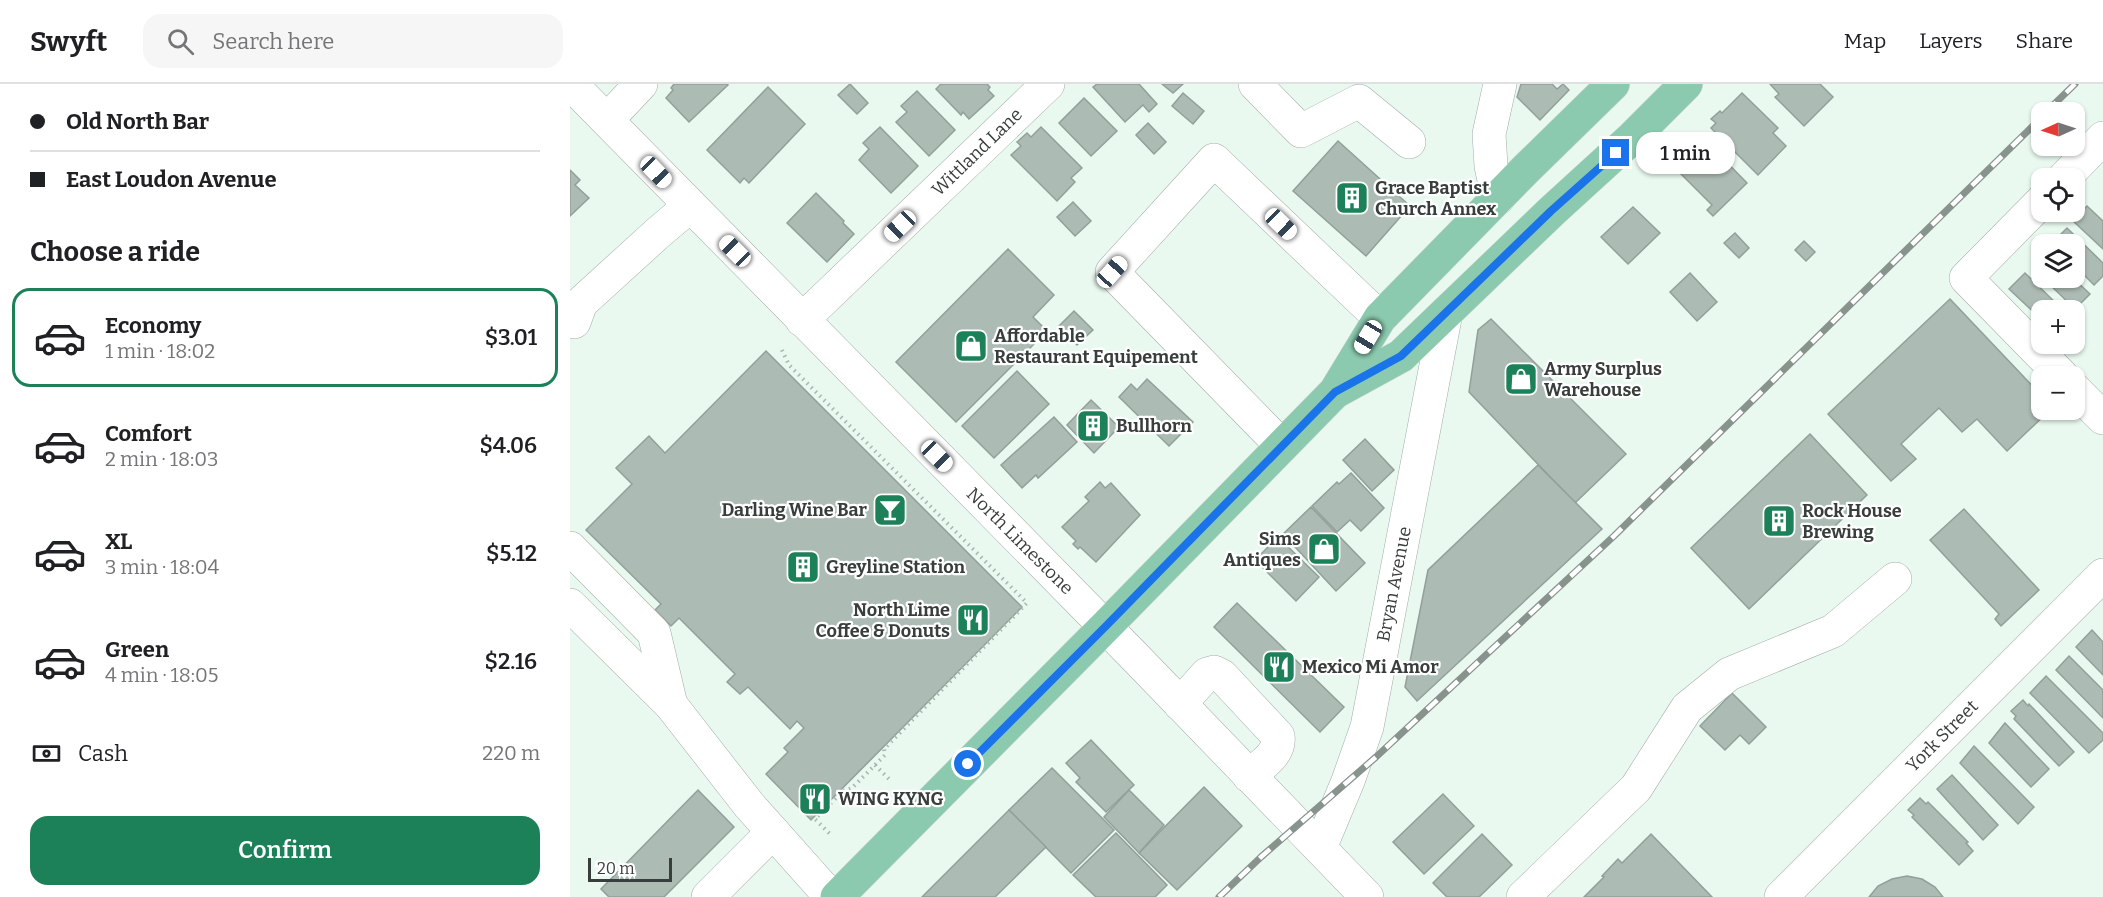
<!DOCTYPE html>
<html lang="en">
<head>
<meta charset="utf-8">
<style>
  :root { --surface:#fff; --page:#f6f6f6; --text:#202124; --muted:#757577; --line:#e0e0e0; --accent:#1c8059 }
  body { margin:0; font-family:Bitter,serif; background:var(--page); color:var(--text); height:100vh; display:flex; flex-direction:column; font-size:22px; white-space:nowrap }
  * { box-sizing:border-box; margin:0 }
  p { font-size:20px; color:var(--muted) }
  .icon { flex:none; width:33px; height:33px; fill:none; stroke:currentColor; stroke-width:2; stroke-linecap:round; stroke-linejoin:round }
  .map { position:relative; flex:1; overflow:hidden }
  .side { display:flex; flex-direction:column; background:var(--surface); width:570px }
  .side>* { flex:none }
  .guide { display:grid; align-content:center; height:132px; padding:0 30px; background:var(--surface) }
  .needle { width:39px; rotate:267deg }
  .buttons { position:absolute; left:1461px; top:18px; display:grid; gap:12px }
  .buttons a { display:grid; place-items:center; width:54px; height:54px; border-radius:12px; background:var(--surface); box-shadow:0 2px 4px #0004; font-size:30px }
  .scale { position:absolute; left:18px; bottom:15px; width:84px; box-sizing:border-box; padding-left:6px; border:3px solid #383e3b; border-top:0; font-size:16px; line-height:21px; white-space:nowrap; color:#383e3b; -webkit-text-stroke:4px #fff; paint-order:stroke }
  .end { position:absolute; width:27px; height:27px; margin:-14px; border:8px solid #1a73e8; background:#fff; box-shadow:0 0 0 3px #fff }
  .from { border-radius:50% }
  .bubble { position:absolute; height:42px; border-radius:18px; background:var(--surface); box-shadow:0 2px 4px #0004; font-size:20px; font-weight:600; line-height:42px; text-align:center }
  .car { position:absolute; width:18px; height:36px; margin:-18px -9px; border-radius:8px; box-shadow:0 0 4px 2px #0007; background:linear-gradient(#fff 24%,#345 0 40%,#fff 0 76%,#345 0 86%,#fff 0) }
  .guide b { display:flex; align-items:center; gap:21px; height:57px; font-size:22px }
  .guide b+b { border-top:2px solid var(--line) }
  .guide i { width:15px; height:15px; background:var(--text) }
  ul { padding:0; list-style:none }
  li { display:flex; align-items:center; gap:18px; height:99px; margin:0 12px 9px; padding:0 18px; border:3px solid transparent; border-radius:18px }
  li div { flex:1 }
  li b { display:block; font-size:22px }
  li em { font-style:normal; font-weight:600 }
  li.selected { border-color:var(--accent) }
  li>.icon { width:54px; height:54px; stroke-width:1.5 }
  h2 { padding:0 30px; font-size:27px; line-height:72px }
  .pay { display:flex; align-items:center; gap:15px; height:66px; padding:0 30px; font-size:22px }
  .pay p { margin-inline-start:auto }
  .action { display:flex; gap:12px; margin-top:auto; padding:12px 30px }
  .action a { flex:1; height:69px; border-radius:18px; background:var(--accent); color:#fff; font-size:24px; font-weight:600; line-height:69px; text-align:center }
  header { display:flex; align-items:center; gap:36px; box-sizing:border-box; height:84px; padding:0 30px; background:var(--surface); border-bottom:2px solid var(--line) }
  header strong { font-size:28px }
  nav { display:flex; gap:33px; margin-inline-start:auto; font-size:21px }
  .search { width:420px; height:54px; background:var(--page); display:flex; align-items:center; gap:15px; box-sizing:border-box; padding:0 21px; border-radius:18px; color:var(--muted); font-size:22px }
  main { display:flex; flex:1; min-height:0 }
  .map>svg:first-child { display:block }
  .building { fill:#acbbb3; stroke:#92a099; stroke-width:1.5 }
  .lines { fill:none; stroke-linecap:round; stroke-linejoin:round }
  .minor-casing { stroke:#a1afa7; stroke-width:34 }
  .major-casing { stroke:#d7d8d8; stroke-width:34 }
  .path { stroke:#a9b6af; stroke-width:4; stroke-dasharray:1.5 4.5; stroke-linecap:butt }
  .minor { stroke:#fff; stroke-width:33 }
  .major { stroke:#8bcaaf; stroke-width:33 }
  .rail-casing { stroke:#89938e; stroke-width:7 }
  .rail { stroke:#fff; stroke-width:4.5; stroke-dasharray:14; stroke-linecap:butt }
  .route { stroke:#1a73e8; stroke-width:8 }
  .labels { text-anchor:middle; stroke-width:4.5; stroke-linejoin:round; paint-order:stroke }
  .street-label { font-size:18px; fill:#383e3b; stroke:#fff }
  .poi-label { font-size:18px; font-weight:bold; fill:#383e3b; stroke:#fff; text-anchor:start }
</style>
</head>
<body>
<header>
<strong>Swyft</strong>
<div class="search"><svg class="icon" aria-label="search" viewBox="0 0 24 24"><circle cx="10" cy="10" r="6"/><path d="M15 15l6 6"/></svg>Search here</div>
<nav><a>Map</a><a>Layers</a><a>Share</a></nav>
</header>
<main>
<section class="side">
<div class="guide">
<b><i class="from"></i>Old North Bar</b>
<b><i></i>East Loudon Avenue</b>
</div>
<h2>Choose a ride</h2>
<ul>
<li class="selected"><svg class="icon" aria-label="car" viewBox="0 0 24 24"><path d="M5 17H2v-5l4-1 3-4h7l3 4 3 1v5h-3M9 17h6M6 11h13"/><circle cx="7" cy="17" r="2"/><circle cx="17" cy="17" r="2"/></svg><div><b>Economy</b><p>1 min · 18:02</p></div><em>$3.01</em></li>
<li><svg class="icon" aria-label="car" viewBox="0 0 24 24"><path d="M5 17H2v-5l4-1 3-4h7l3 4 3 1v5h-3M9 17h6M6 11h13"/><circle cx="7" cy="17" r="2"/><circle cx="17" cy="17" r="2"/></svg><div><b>Comfort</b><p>2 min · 18:03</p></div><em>$4.06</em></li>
<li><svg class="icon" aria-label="car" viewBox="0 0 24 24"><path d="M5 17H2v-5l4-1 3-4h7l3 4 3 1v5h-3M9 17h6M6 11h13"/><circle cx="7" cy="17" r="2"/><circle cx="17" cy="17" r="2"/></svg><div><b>XL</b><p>3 min · 18:04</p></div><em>$5.12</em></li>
<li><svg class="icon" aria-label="car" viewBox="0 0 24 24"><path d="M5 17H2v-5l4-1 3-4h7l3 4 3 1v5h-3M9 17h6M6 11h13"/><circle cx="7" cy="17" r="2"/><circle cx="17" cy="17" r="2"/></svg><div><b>Green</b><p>4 min · 18:05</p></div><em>$2.16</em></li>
</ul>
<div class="pay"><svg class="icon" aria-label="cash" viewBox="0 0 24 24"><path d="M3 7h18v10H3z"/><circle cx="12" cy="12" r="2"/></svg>Cash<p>220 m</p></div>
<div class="action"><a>Confirm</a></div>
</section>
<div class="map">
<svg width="1533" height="813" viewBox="0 0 1533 813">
  <rect width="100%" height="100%" fill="#e9f9f0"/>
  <g class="building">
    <path d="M104,0H156L158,1L119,38L96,14L103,6L101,4Z"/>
    <path d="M280,0L298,19L287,30L268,11Z"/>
    <path d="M371,0H417L420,3L418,6L424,12L399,35L393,28L391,31L366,5Z"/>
    <path d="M527,0H569L587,20L579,28L573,21L555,38L523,3Z"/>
    <path d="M592,0H613L603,9Z"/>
    <path d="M951,0H982L987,5L993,0L999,6L970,36L947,13Z"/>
    <path d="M1200,0H1250L1263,13L1234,42L1205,13L1209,10Z"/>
    <path d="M198,3L235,40L179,99L174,94L170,99L137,66Z"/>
    <path d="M347,7L385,46L359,72L326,38L337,28L331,22Z"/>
    <path d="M613,9L634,27L623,40L602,22Z"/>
    <path d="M1172,9L1208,44L1203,49L1216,62L1188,91L1141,44L1146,39L1141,35L1150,27L1152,29Z"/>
    <path d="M514,14L547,47L521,72L489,39Z"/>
    <path d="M578,39L596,58L584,70L566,51Z"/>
    <path d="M310,43L348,82L321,109L289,76L299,65L293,59Z"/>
    <path d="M471,43L512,84L501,94L505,98L487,117L441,71L451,62L447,58L457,49L461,53Z"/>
    <path d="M1132,53L1177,99L1143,132L1137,126L1142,121L1103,82Z"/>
    <path d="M768,57L840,122L796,172L723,107Z"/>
    <path d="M0,86L10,96L5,101L19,114L0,132Z"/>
    <path d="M246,109L274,137L273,139L284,150L257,178L217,139Z"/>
    <path d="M503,118L521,137L505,152L487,133Z"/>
    <path d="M1517,122L1533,137V165L1503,137Z"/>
    <path d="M1063,123L1090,149L1058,180L1031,153Z"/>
    <path d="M1497,144L1533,179V192L1524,201L1504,181V160L1482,159Z"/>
    <path d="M1165,149L1179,164L1169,174L1154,159Z"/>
    <path d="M1234,157L1245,168L1236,177L1225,166Z"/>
    <path d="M438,165L484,211L463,233L477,247L386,338L326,278Z"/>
    <path d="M1472,173V192L1462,183Z"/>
    <path d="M1120,189L1147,218L1127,237L1100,208Z"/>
    <path d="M1455,189L1493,226H1472V236L1439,205Z"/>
    <path d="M1473,194H1503L1520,210L1505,225Z"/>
    <path d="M1380,215L1472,312V326H1480L1437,367L1407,335L1392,348L1369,324L1331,360L1346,375L1321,397L1258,330Z"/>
    <path d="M504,227L523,246L507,261L488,243Z"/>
    <path d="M921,235L1056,370L1005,419L899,308L908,246Z"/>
    <path d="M196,267L452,523L241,736L196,690L218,668L214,664L234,644L227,637L220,645L178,603L170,610L157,598L165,590L109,534L101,542L85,526L91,520L16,446L62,400L46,384L79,352L95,369Z"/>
    <path d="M447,287L479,320L424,374L392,342Z"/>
    <path d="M577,295L623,338L599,362L549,313L561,300L567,306Z"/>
    <path d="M521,316L549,343L524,369L497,341Z"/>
    <path d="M484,333L507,358L468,394L466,391L452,404L431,381Z"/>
    <path d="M1240,350L1297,411L1179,525L1121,464Z"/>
    <path d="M795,355L824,386L802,407L773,376Z"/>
    <path d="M968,381L1032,445L847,617L835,603L858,486Z"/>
    <path d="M781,389L814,424L791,447L780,436L767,448L742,422L767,398L769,400Z"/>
    <path d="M530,398L535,404L541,399L570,431L526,478L510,463L508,465L503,460L506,457L492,443L519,417L515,413Z"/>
    <path d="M741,423L795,479L766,507L713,450Z"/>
    <path d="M1394,425L1469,506L1431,542L1425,535L1429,530L1360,456Z"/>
    <path d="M708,453L749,493L726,517L685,476Z"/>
    <path d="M667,519L774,623L750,648L644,543Z"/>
    <path d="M1522,546L1533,558V591L1506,563Z"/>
    <path d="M1499,572L1533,606V634L1486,586Z"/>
    <path d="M1476,592L1533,649V656L1519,669L1460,609Z"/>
    <path d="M1162,609L1196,643L1179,660L1170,651L1155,666L1130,642Z"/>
    <path d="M1453,616L1458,622L1459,620L1504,668L1489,682L1444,635L1446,632L1441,627Z"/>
    <path d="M1435,639L1479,685L1461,703L1419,659Z"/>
    <path d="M521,656L564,701L536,728L506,698L510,694L496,679Z"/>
    <path d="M1404,662L1464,723L1448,740L1390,679Z"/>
    <path d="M482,684L544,746L501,789L439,726Z"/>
    <path d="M1382,691L1428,741L1413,756L1367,705Z"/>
    <path d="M634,703L672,742L607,806L569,769Z"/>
    <path d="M128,706L164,743L94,813H39L31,805Z"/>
    <path d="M559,706L594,741L569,769L534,733Z"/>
    <path d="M873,710L904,742L854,790L823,758Z"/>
    <path d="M1350,714L1356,720L1358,718L1398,758L1396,759L1403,767L1389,781L1342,733L1344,731L1338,726Z"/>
    <path d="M439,726L476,763L425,813H352Z"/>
    <path d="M546,749L597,801L585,813H526L503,791Z"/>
    <path d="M912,750L942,781L909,813H877L863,799Z"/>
    <path d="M1081,750L1142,813H1014L1034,793L1032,792L1048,775L1052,779Z"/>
    <path d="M1337,792L1352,795L1365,803L1373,813H1299L1308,802L1322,795Z"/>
  </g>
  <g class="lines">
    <defs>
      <g id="minor">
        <path d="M1,0L566,574L797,813"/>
        <path d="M685,0L731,47L789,17L839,58"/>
        <path d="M37,36L71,0"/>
        <path d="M1494,94L1533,54"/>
        <path d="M928,114L921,82L919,50L930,0"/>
        <path d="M1472,117L1396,194L1492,292"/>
        <path d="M232,236L478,0"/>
        <path d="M4,238L11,219L89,148L120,122"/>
        <path d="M1504,305L1533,334"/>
        <path d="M711,361L542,188L644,76L810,234"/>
        <path d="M0,464L84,549L101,621"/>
        <path d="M0,521L101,621L179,721L261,813"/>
        <path d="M610,620L637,590L644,588L652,592L708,652C711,670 691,681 679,692"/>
        <path d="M750,764L778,697L797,643L876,229"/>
        <path d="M138,813L203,748"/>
        <path d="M953,813L1066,704L1117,624L1159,590L1263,547L1325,495"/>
        <path d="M1211,813L1533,491"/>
      </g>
      <g id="major">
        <path d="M767,307L831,272L982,127L1062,54L1116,0"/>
        <path d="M267,813L535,543L765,308L810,234L956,85L1043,0"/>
      </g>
    </defs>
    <use href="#minor" class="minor-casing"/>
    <use href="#major" class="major-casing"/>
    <g class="path">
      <path d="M212,266L219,281L457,519L314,665L315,671L282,704L273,707L245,735L261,751"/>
      <path d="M305,681L319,695"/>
    </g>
    <use href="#minor" class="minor"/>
    <use href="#major" class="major"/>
    <defs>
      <g id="rail">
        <path d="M1476,28L1505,0"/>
        <path d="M649,813L691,773L806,673L1044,452L1472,33"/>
      </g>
    </defs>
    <use href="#rail" class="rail-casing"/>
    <use href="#rail" class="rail"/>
  </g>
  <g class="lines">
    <path class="route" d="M398,680L535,543L765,308L831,272L981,127L1046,69"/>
  </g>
  <defs>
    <symbol id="building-square" viewBox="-11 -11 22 22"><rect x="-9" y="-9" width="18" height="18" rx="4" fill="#1c8059" stroke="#fff"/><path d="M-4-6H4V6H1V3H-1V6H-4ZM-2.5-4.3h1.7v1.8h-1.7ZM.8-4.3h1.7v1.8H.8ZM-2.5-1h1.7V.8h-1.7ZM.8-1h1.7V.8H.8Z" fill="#fff"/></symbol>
    <symbol id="shop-square" viewBox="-11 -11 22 22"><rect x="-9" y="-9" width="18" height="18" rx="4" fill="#1c8059" stroke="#fff"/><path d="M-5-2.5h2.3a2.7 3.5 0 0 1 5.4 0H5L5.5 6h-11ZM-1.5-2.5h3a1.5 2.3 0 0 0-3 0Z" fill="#fff"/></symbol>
    <symbol id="bar-square" viewBox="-11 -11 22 22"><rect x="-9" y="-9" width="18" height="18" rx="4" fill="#1c8059" stroke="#fff"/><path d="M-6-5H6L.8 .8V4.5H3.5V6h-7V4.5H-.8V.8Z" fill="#fff"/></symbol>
    <symbol id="restaurant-square" viewBox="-11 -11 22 22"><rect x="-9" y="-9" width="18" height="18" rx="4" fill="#1c8059" stroke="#fff"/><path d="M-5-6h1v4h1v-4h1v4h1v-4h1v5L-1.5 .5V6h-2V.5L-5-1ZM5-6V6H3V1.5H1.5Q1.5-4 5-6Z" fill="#fff"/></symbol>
  </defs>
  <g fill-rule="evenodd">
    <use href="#building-square" x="763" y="95" width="38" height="38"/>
    <use href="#shop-square" x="382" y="243" width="38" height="38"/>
    <use href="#shop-square" x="932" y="276" width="38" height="38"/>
    <use href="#building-square" x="504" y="323" width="38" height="38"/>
    <use href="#bar-square" x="301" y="407" width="38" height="38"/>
    <use href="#building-square" x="1190" y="418" width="38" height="38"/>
    <use href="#shop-square" x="735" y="446" width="38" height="38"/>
    <use href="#building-square" x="214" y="464" width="38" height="38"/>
    <use href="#restaurant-square" x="384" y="517" width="38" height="38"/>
    <use href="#restaurant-square" x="690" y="564" width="38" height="38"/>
    <use href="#restaurant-square" x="226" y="696" width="38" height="38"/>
  </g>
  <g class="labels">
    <g class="street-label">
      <text transform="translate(407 68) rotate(-44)" y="6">Wittland Lane</text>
      <text transform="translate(450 457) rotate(45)" y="6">North Limestone</text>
      <text transform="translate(824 500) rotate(-79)" y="6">Bryan Avenue</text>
      <text transform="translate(1372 652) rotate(-45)" y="6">York Street</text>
    </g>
    <g class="poi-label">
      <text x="805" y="110">Grace Baptist<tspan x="805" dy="21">Church Annex</tspan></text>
      <text x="424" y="258">Affordable<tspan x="424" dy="21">Restaurant Equipement</tspan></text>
      <text x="974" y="291">Army Surplus<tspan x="974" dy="21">Warehouse</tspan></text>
      <text x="546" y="348">Bullhorn</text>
      <text x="297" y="432" text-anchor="end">Darling Wine Bar</text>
      <text x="1232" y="433">Rock House<tspan x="1232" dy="21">Brewing</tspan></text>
      <text x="731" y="461" text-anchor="end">Sims<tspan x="731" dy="21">Antiques</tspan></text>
      <text x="256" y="489">Greyline Station</text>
      <text x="380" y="532" text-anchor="end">North Lime<tspan x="380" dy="21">Coffee &amp; Donuts</tspan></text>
      <text x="732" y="589">Mexico Mi Amor</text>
      <text x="268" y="721">WING KYNG</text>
    </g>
  </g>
</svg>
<div class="buttons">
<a><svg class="needle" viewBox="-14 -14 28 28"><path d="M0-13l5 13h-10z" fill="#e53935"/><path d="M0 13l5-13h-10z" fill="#757577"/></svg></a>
<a><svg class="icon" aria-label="locate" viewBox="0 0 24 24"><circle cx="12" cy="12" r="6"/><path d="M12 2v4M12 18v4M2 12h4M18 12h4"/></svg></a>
<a><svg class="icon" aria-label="layers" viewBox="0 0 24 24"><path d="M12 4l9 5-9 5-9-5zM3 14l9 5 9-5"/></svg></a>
<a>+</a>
<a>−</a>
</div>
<div class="scale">20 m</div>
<i class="end from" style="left:398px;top:680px"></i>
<i class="end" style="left:1046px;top:69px"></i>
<div class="bubble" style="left:1066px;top:48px;width:99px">1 min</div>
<i class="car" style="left:86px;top:88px;rotate:136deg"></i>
<i class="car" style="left:711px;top:140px;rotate:134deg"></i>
<i class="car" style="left:330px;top:142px;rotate:226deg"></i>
<i class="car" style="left:165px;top:167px;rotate:315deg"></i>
<i class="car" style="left:542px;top:188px;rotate:42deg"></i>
<i class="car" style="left:798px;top:253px;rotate:211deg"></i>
<i class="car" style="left:367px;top:372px;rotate:135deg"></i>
</div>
</main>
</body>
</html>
